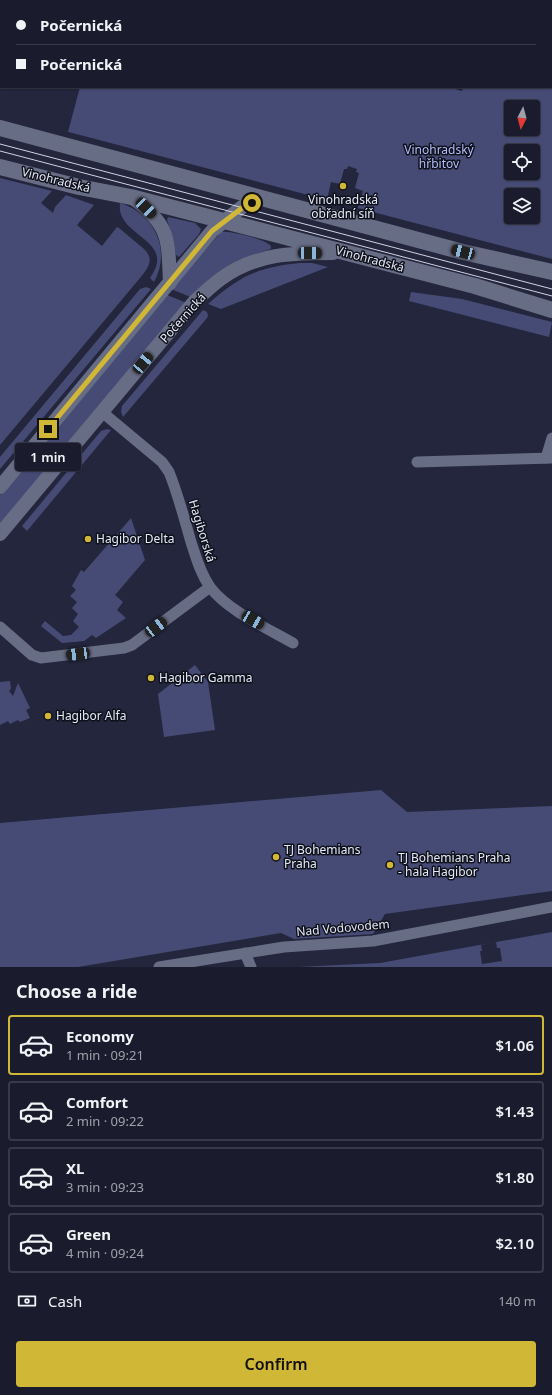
<!DOCTYPE html>
<html lang="en">
<head>
<meta charset="utf-8">
<style>
  :root { --surface:#1a1c2d; --page:#272939; --text:#f1f3f6; --muted:#9fa1aa; --line:#383a49; --accent:#d1b736 }
  body { margin:0; font-family:"Noto Sans",sans-serif; background:var(--page); color:var(--text); height:100vh; display:flex; flex-direction:column; font-size:15px; white-space:nowrap }
  * { box-sizing:border-box; margin:0 }
  p { font-size:13px; color:var(--muted) }
  .icon { flex:none; width:22px; height:22px; fill:none; stroke:currentColor; stroke-width:2; stroke-linecap:round; stroke-linejoin:round }
  .map { position:relative; height:967px; overflow:hidden }
  .details { display:flex; flex-direction:column; background:var(--surface); flex:1 }
  .details>* { flex:none }
  .banner { position:absolute; left:0px; top:0px; width:552px; height:88px; box-shadow:0 1px 3px #0004,0 0 0 1px var(--line); display:grid; align-content:center; height:88px; padding:0 16px; background:var(--surface) }
  .needle { width:26px; rotate:186deg }
  .fabs { position:absolute; left:504px; top:100px; display:grid; gap:8px }
  .fabs a { display:grid; place-items:center; width:36px; height:36px; border-radius:4px; background:var(--surface); box-shadow:0 1px 3px #0004,0 0 0 1px var(--line); font-size:20px }
  .end { position:absolute; width:18px; height:18px; margin:-9px; border:5px solid #d1b736; background:#111; box-shadow:0 0 0 2px #111 }
  .from { border-radius:50% }
  .bubble { position:absolute; height:28px; border-radius:4px; background:var(--surface); box-shadow:0 1px 3px #0004,0 0 0 1px var(--line); font-size:13px; font-weight:600; line-height:28px; text-align:center }
  .car { position:absolute; width:12px; height:24px; margin:-12px -6px; border-radius:5px; box-shadow:0 0 3px 1px #0007; background:linear-gradient(#222 24%,#8ab4d8 0 40%,#222 0 76%,#8ab4d8 0 86%,#222 0) }
  .banner b { display:flex; align-items:center; gap:14px; height:38px; font-size:15px }
  .banner b+b { border-top:1px solid var(--line) }
  .banner i { width:10px; height:10px; background:var(--text) }
  ul { padding:0; list-style:none }
  li { display:flex; align-items:center; gap:12px; height:60px; margin:0 8px 6px; padding:0 8px; border:2px solid var(--line); border-radius:4px }
  li div { flex:1 }
  li b { display:block; font-size:15px }
  li em { font-style:normal; font-weight:600 }
  li.active { border-color:var(--accent) }
  li>.icon { width:36px; height:36px; stroke-width:1.5 }
  h2 { padding:0 16px; font-size:18px; line-height:48px }
  .pay { display:flex; align-items:center; gap:10px; height:44px; padding:0 16px; font-size:15px }
  .pay p { margin-inline-start:auto }
  .button { display:flex; gap:8px; margin-top:auto; padding:8px 16px }
  .button a { flex:1; height:46px; border-radius:4px; background:var(--accent); color:#111; font-size:16px; font-weight:600; line-height:46px; text-align:center }
  .map>svg:first-child { display:block }
  .green { fill:#464b75; fill-rule:evenodd }
  .lines { fill:none; stroke-linecap:round; stroke-linejoin:round }
  .minor { stroke:#686d86; stroke-width:11 }
  .tertiary { stroke:#686d86; stroke-width:14 }
  .secondary { stroke:#686d86; stroke-width:16 }
  .tram { stroke:#d0d3e3; stroke-width:1 }
  .route { stroke:#d1b736; stroke-width:5 }
  .poi-dot { fill:#d1b736; stroke:#0e101a; stroke-width:1.5 }
  .labels { text-anchor:middle; stroke-width:3; stroke-linejoin:round; paint-order:stroke }
  .park-label { font-size:12px; fill:#b4befc; stroke:#0e101a }
  .street-label { font-size:12px; fill:#e6e9f8; stroke:#0e101a }
  .poi-label { font-size:12px; fill:#e6e9f8; stroke:#0e101a; text-anchor:start }
</style>
</head>
<body>
<div class="map">
<svg width="552" height="967" viewBox="0 0 552 967">
  <rect width="100%" height="100%" fill="#23263c"/>
  <g class="green">
    <path d="M0,0H552V259L61,130L68,132L80,87H448L462,91L463,87H551V1H1V57ZM511,107H533V129H511ZM511,151H533V173H511ZM348,166L357,169L356,172L359,173L355,188L363,191L358,208L327,200L331,182L340,184L344,169H347ZM511,195H533V217H511Z"/>
    <path d="M0,178L52,191L41,203L53,213L55,207L66,195L94,205L77,225L102,246L117,227L119,228L144,249C155,260 148,268 140,278L0,445Z"/>
    <path d="M120,203C154,213 172,250 154,282L150,278C178,239 115,237 120,203Z"/>
    <path d="M168,217L195,223L201,229L199,234L179,257L176,255L174,242L167,220Z"/>
    <path d="M221,232C229,230 265,239 271,246V249L252,255L193,298L171,289Z"/>
    <path d="M300,263H312L328,267L221,309L208,304C240,276 258,267 300,263Z"/>
    <path d="M146,287L151,289L0,469V457L140,289Z"/>
    <path d="M411,292L462,299L552,322L549,337L409,301Z"/>
    <path d="M167,295L187,303L0,528V495Z"/>
    <path d="M203,310L207,312L208,316L207,318L123,417L121,412L122,406Z"/>
    <path d="M107,429L111,430L27,531L22,526L101,431Z"/>
    <path d="M131,518L145,560L115,595L123,602L117,610L126,618L96,638L92,635L84,641L62,643L41,626L45,621L63,636L71,635L79,627L73,621L78,614L72,608L77,602L70,596L76,590L72,586L81,570L84,572Z"/>
    <path d="M195,665L208,682L215,730L164,737L158,694Z"/>
    <path d="M10,681L11,689L9,691L13,696L18,683L30,708L26,710L30,718L20,722L18,720L10,724L8,721L0,725V682Z"/>
    <path d="M381,790L407,812L552,806V891L385,914L373,934L294,939L281,933L78,967H0V823Z"/>
    <path d="M552,932V967H298L380,963ZM496,942L497,948H500L502,961L482,964L480,951H482L481,945Z"/>
  </g>
  <g class="lines">
    <g class="minor">
      <path d="M102,412L162,462L169,472C178,494 184,518 191,542C196,557 200,573 210,587C228,611 267,628 293,643"/>
      <path d="M546,458L552,438"/>
      <path d="M417,462L552,458"/>
      <path d="M0,627L32,655L41,658L124,648L132,645L210,587"/>
      <path d="M245,953L251,967"/>
      <path d="M159,967L284,947L373,941L552,907"/>
    </g>
    <g class="tertiary">
      <path d="M133,198C171,226 168,240 170,283"/>
      <path d="M0,487L212,231L242,207L262,198"/>
      <path d="M0,534L194,302C203,294 212,285 222,278C257,253 292,253 333,253"/>
    </g>
    <g class="secondary">
      <path d="M0,128L463,252L552,272"/>
      <path d="M0,167L79,187L131,197L475,286L552,310"/>
    </g>
    <g class="tram">
      <path d="M0,144L552,289"/>
      <path d="M0,151L552,296"/>
    </g>
  </g>
  <g class="lines">
    <path class="route" d="M48,429L212,231L242,208L252,203"/>
  </g>
  <g class="poi-dot">
    <circle cx="343" cy="186" r="4"/>
    <circle cx="88" cy="539" r="4"/>
    <circle cx="151" cy="678" r="4"/>
    <circle cx="48" cy="716" r="4"/>
    <circle cx="276" cy="857" r="4"/>
    <circle cx="390" cy="865" r="4"/>
  </g>
  <g class="labels">
    <g class="park-label">
      <text x="439" y="154">Vinohradský<tspan x="439" dy="14">hřbitov</tspan></text>
    </g>
    <g class="street-label">
      <text transform="translate(56 180) rotate(14)" y="4">Vinohradská</text>
      <text transform="translate(370 259) rotate(15)" y="4">Vinohradská</text>
      <text transform="translate(183 318) rotate(-48)" y="4">Počernická</text>
      <text transform="translate(202 531) rotate(73)" y="4">Hagiborská</text>
      <text transform="translate(343 928) rotate(-5)" y="4">Nad Vodovodem</text>
    </g>
    <g class="poi-label">
      <text x="343" y="204" text-anchor="middle">Vinohradská<tspan x="343" dy="14">obřadní síň</tspan></text>
      <text x="96" y="543">Hagibor Delta</text>
      <text x="159" y="682">Hagibor Gamma</text>
      <text x="56" y="720">Hagibor Alfa</text>
      <text x="284" y="854">TJ Bohemians<tspan x="284" dy="14">Praha</tspan></text>
      <text x="398" y="862">TJ Bohemians Praha<tspan x="398" dy="14">- hala Hagibor</tspan></text>
    </g>
  </g>
</svg>
<div class="fabs">
<a><svg class="needle" viewBox="-14 -14 28 28"><path d="M0-13l5 13h-10z" fill="#e53935"/><path d="M0 13l5-13h-10z" fill="#9fa1aa"/></svg></a>
<a><svg class="icon" aria-label="locate" viewBox="0 0 24 24"><circle cx="12" cy="12" r="6"/><path d="M12 2v4M12 18v4M2 12h4M18 12h4"/></svg></a>
<a><svg class="icon" aria-label="layers" viewBox="0 0 24 24"><path d="M12 4l9 5-9 5-9-5zM3 14l9 5 9-5"/></svg></a>
</div>
<i class="end from" style="left:252px;top:203px"></i>
<i class="end" style="left:48px;top:429px"></i>
<div class="bubble" style="left:15px;top:443px;width:66px">1 min</div>
<i class="car" style="left:146px;top:208px;rotate:135deg"></i>
<i class="car" style="left:463px;top:252px;rotate:285deg"></i>
<i class="car" style="left:310px;top:253px;rotate:91deg"></i>
<i class="car" style="left:143px;top:363px;rotate:40deg"></i>
<i class="car" style="left:253px;top:620px;rotate:120deg"></i>
<i class="car" style="left:156px;top:627px;rotate:53deg"></i>
<i class="car" style="left:78px;top:654px;rotate:263deg"></i>
<div class="banner">
<b><i class="from"></i>Počernická</b>
<b><i></i>Počernická</b>
</div>
</div>
<section class="details">
<h2>Choose a ride</h2>
<ul>
<li class="active"><svg class="icon" aria-label="car" viewBox="0 0 24 24"><path d="M5 17H2v-5l4-1 3-4h7l3 4 3 1v5h-3M9 17h6M6 11h13"/><circle cx="7" cy="17" r="2"/><circle cx="17" cy="17" r="2"/></svg><div><b>Economy</b><p>1 min · 09:21</p></div><em>$1.06</em></li>
<li><svg class="icon" aria-label="car" viewBox="0 0 24 24"><path d="M5 17H2v-5l4-1 3-4h7l3 4 3 1v5h-3M9 17h6M6 11h13"/><circle cx="7" cy="17" r="2"/><circle cx="17" cy="17" r="2"/></svg><div><b>Comfort</b><p>2 min · 09:22</p></div><em>$1.43</em></li>
<li><svg class="icon" aria-label="car" viewBox="0 0 24 24"><path d="M5 17H2v-5l4-1 3-4h7l3 4 3 1v5h-3M9 17h6M6 11h13"/><circle cx="7" cy="17" r="2"/><circle cx="17" cy="17" r="2"/></svg><div><b>XL</b><p>3 min · 09:23</p></div><em>$1.80</em></li>
<li><svg class="icon" aria-label="car" viewBox="0 0 24 24"><path d="M5 17H2v-5l4-1 3-4h7l3 4 3 1v5h-3M9 17h6M6 11h13"/><circle cx="7" cy="17" r="2"/><circle cx="17" cy="17" r="2"/></svg><div><b>Green</b><p>4 min · 09:24</p></div><em>$2.10</em></li>
</ul>
<div class="pay"><svg class="icon" aria-label="cash" viewBox="0 0 24 24"><path d="M3 7h18v10H3z"/><circle cx="12" cy="12" r="2"/></svg>Cash<p>140 m</p></div>
<div class="button"><a>Confirm</a></div>
</section>
</body>
</html>
